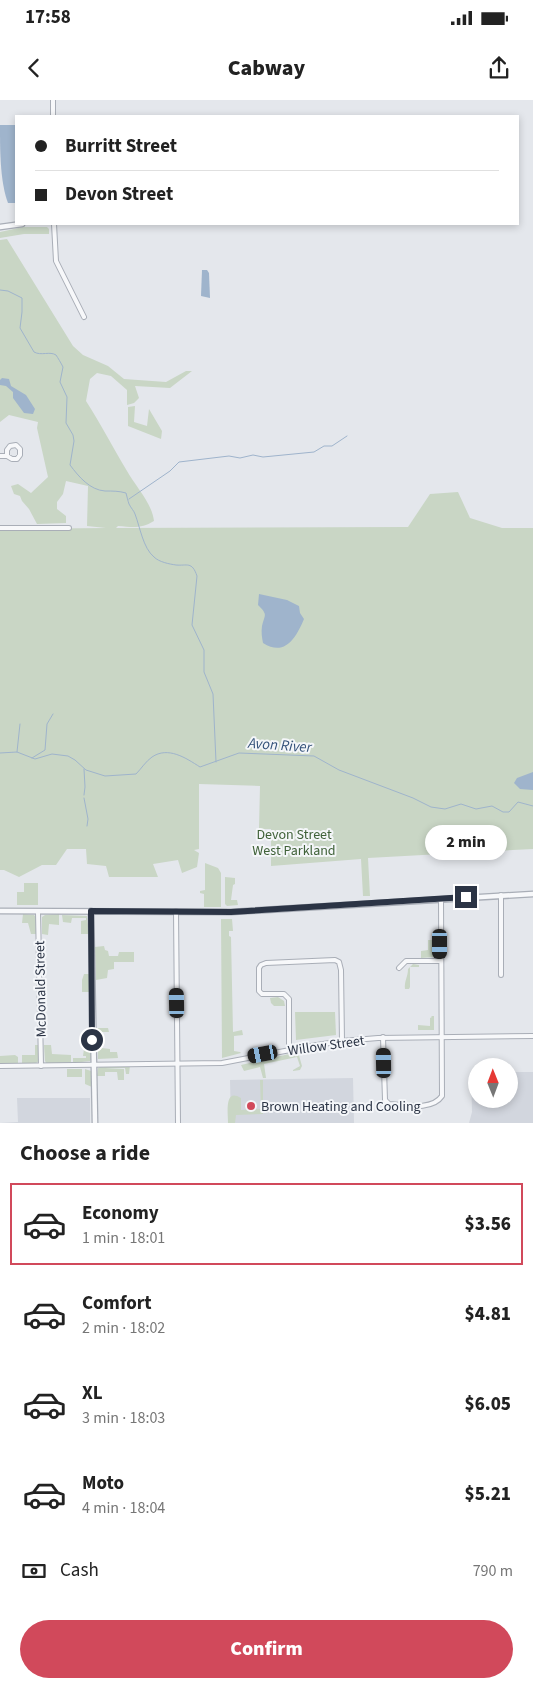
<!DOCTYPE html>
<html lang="en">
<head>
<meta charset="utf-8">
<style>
  :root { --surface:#fff; --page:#f2f2f2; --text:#222; --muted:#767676; --line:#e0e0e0; --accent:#d1495b }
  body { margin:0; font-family:"Source Sans 3",sans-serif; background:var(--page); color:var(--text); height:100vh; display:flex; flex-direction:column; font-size:19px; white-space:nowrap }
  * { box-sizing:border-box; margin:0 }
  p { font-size:16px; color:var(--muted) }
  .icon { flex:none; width:28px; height:28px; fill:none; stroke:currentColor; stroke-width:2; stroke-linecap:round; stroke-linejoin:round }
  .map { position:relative; height:1023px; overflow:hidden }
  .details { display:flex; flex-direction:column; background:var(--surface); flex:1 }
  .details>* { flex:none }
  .guide { position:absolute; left:15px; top:15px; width:504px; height:110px; border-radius:0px; box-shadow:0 2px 8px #0003; display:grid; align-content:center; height:110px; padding:0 20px; background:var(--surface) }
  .needle { width:32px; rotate:359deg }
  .tools { position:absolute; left:468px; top:958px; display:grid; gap:10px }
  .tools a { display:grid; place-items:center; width:50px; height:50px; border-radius:50%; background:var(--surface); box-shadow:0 2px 8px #0003; font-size:25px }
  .end { position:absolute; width:22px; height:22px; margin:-11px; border:6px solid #2b3445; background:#fff; box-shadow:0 0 0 2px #fff }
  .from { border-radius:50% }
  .bubble { position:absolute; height:35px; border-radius:18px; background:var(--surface); box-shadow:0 2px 8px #0003; font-size:16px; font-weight:800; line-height:35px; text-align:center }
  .car { position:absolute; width:15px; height:30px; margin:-15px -8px; border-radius:6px; box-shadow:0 0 4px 1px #0007; background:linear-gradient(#222 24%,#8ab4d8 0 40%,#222 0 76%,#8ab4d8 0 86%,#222 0) }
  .guide b { display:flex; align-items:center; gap:18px; height:48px; font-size:19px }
  .guide b+b { border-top:1px solid var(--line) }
  .guide i { width:12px; height:12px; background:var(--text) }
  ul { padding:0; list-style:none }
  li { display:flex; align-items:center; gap:15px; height:82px; margin:0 10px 8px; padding:0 10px; border:2px solid transparent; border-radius:0px }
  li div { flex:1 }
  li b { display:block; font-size:19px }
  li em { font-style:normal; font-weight:800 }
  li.on { border-color:var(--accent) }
  li>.icon { width:45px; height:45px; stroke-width:1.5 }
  h2 { padding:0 20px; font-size:22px; line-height:60px }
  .pay { display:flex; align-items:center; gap:12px; height:55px; padding:0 20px; font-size:19px }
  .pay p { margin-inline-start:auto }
  .action { display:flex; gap:10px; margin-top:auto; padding:10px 20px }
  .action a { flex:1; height:58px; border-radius:30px; background:var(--accent); color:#fff; font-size:20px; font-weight:800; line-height:58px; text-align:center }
  .status { display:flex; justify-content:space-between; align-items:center; height:35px; padding:0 25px; background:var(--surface); direction:ltr }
  .status svg { height:14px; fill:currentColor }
  header { display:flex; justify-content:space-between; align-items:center; height:65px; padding:0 20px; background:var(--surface); font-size:22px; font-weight:800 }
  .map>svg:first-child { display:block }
  .built { fill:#d2d6de }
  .green { fill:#c9d6c5 }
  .water { fill:#9fb4cc }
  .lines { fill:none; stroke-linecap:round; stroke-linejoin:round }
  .stream { stroke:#9fb4cc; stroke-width:1 }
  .minor-casing { stroke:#a9aeb7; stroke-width:6 }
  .tertiary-casing { stroke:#a9aeb7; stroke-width:7 }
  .minor { stroke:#f7f8fa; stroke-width:4 }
  .tertiary { stroke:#f7f8fa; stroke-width:4.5 }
  .route { stroke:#2b3445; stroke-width:6 }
  .poi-dot { fill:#d1495b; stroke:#f4f6f9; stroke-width:2 }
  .labels { text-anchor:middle; stroke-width:4; stroke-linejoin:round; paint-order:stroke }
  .park-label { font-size:14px; fill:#3f6138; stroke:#f4f6f9 }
  .street-label { font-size:14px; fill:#2b3445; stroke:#f4f6f9 }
  .poi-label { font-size:14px; fill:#2b3445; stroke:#f4f6f9; text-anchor:start }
  .water-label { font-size:15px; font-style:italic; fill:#34527a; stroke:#f4f6f9 }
</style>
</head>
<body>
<div class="status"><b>17:58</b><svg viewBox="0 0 49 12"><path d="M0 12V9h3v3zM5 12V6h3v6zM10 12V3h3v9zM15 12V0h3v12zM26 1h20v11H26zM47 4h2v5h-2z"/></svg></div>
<header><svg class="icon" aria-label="back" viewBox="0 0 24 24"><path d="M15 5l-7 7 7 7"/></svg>Cabway<svg class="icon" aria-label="share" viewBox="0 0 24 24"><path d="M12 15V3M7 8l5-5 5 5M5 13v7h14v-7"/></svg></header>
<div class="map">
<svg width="533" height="1023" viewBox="0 0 533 1023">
  <rect width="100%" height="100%" fill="#e4e7ec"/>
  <g class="built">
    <path d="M471,972H476V999H509V972H533V1023H469L472,1012Z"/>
    <path d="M353,978L354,1023H231L230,980Z"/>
    <path d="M17,998H90V1023H0L18,1022Z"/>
  </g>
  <g class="green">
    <path d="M23,127H47L49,129V134H24L0,138V132Z"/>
    <path d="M7,139L73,246L83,255L108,266L124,279L166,282L186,271H192L170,288L135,286L139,298L134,303L127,305V290L111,276L97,273L90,279L86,301C101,324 113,348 127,371C136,387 152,403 154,421C141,429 133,427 118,426L116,428L408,427L430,394L458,392L470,418L502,428H533V749L368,758L370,796H363L361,759L271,766V729H259L260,686L199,684V749L194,750L199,753L197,767L182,773L178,760L153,764L158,777H109L106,766L87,764L86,749H67L56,765H42L19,777L4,770H0V429L106,428L87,426L88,386L66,381L63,394L57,402V409L66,416V423L37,424L29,409L22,401L20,396L14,394L11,386L18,384L31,393L48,377L37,328L38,322L9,315L0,322V140Z"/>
    <path d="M135,306L134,322L147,326L149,309L162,331L161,339L128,326V307Z"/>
    <path d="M205,763L218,768L221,773V807H204V794L200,793V791L205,790Z"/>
    <path d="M225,777L235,778V784L233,785L231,800H237L238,805L227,806L225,804Z"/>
    <path d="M24,783H38V805H17V792H24Z"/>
    <path d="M23,814L34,815L36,817L37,834H31L28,823H22Z"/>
    <path d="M59,814V825L49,824L48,835L42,834V817L45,815Z"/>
    <path d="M62,815L87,816L89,834H81V821L86,820V818H72L71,823L63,822Z"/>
    <path d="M221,819H232L233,831H229V836L231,837L233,932L242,930L243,935L234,936V951L240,952L241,953L222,958Z"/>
    <path d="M428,840H434V857L421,858V851L428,850Z"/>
    <path d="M104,846L105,850L108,851L109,856H118L119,852H134V862H114V869L108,870L107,878L96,880L95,847Z"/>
    <path d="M413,864L419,865V867H410V887L409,889H405C404,881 408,877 408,869Z"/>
    <path d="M84,874H90V892H82V880Z"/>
    <path d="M278,897L284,901L285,906H274L271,903L270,898Z"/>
    <path d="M295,912H335L336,935L296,940Z"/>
    <path d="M431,916H434V930H418V925L430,926V918L432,917Z"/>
    <path d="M98,928H108L109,932H102V948L110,949V952H117L118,958L98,959V941L96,930Z"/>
    <path d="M91,941L92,958L90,961L73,963V958H86V956H83L85,942Z"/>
    <path d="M35,945H39V961L36,963H22V955H35Z"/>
    <path d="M44,945H51L52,954L71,955V962L47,964L45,961Z"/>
    <path d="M298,952L302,966L300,970L293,971V970L300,966L297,957L264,964L266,978H263L260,967L244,971L241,965Z"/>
    <path d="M15,955L18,957V963H0V956Z"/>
    <path d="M130,965L129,974H126L125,968H105L124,969V980H118L117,972H105V976H97L98,968L100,967Z"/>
    <rect x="67" y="969" width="15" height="8"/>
    <path d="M85,969L91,971L92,987L85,984Z"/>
    <path d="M260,980H263V1014L236,1015L235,1023H228C228,1014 224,987 241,998V1010L261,1009Z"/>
  </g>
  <g class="water">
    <path d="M0,25H16V103H8C0,82 0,50 0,25Z"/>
    <path d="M202,170H207L209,173L210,198L201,196Z"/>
    <path d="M2,278L9,279L11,286L26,295L35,309L33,314L24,313L13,298V292L6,286L0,285V280Z"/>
    <path d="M259,494L287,500L299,506L300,513L304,519C296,538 285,557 263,543C262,538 261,532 262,526C265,514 268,515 258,505Z"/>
    <path d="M533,672V690L520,689L514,683L517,678Z"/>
  </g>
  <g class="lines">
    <g class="stream">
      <path d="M0,190L8,191L22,198V212L20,228L34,252C41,256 50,251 56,255C58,258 61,263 63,267L60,282L67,297L66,323L73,335L74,341L70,365C79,377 90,390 105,391C113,391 119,391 126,393C127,397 128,401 129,404C131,408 134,411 135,414C140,427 143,448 154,457C159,462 169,464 176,465C187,466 192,461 197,476L192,525L204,550V572L213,594L216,662"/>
      <path d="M129,399L170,371L179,362L229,356L240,358L253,355L263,357L314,352L324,346H332L347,336"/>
      <path d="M17,652L20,624"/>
      <path d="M0,653L17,652L35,659L52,654L68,656L75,660L86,670L105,676L136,674C141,669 146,661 152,657C168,646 186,658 200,667L239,653L314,656L339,670L413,698L431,707L445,709L461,704L476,709L492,706L503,712H509L518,702L533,706"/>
      <path d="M32,658L45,650L47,624L53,614"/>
      <path d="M84,695L85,687L84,669"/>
      <path d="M84,698L88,719L87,726"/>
    </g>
    <defs>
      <g id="minor">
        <path d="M53,0V16"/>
        <path d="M54,124L56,161L84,217"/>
        <path d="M0,356H7L12,359H17L20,355V349L16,345L10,346L7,350V356"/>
        <path d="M0,428H69"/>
        <path d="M501,795V875"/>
        <path d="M176,811L178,1023"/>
        <path d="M38,812L41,966"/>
        <path d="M399,868L406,861H440"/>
        <path d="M383,937L385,1000L389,1004C405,1005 432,1011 442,996L441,799"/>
        <path d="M289,949V899L284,894H262L259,891V868L261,865L266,863L335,860L339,862L341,870L342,941"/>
        <path d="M0,966L222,963L311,946L342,941L378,938L533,936"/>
      </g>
      <g id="tertiary">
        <path d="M0,127L22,124"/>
        <path d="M0,811L231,812L533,794"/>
        <path d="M91,811L95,1023"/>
      </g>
    </defs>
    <use href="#minor" class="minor-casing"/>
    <use href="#tertiary" class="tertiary-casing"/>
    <use href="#minor" class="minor"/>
    <use href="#tertiary" class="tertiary"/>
  </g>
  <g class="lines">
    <path class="route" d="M92,940L91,811L231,812L466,797"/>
  </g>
  <circle class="poi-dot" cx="251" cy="1006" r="5"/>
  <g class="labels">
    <g class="park-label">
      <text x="294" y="739">Devon Street<tspan x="294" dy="16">West Parkland</tspan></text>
    </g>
    <g class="street-label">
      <text transform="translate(40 889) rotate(-91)" y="5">McDonald Street</text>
      <text transform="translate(326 945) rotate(-8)" y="5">Willow Street</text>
    </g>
    <g class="poi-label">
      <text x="261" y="1011">Brown Heating and Cooling</text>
    </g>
    <g class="water-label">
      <text transform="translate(280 645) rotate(4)" y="5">Avon River</text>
    </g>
  </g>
</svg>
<div class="tools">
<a><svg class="needle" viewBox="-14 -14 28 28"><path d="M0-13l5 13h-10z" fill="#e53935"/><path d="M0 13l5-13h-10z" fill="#767676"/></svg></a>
</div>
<i class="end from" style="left:92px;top:940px"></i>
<i class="end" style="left:466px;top:797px"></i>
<div class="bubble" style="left:425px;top:725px;width:82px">2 min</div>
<i class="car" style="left:440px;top:844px;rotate:180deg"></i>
<i class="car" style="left:177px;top:903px;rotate:359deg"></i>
<i class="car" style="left:263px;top:954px;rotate:259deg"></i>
<i class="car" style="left:384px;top:963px;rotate:359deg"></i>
<div class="guide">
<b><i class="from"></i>Burritt Street</b>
<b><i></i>Devon Street</b>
</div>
</div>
<section class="details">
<h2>Choose a ride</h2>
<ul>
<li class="on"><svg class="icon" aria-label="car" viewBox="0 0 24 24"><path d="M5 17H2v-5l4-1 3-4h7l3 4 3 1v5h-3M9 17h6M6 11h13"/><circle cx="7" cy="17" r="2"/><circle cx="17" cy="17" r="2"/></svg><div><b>Economy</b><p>1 min · 18:01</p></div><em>$3.56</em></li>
<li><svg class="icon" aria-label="car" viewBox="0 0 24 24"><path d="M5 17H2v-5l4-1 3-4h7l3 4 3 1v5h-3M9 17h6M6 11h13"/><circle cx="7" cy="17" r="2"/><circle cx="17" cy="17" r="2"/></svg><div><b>Comfort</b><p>2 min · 18:02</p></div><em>$4.81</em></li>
<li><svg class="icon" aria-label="car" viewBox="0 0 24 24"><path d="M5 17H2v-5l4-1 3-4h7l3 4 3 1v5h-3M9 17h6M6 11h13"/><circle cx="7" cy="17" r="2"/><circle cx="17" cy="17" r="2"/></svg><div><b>XL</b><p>3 min · 18:03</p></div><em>$6.05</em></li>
<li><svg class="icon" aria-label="car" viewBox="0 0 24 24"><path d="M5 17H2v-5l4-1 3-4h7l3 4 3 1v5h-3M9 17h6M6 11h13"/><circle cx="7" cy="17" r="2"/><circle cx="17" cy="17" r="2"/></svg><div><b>Moto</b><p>4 min · 18:04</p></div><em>$5.21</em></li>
</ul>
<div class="pay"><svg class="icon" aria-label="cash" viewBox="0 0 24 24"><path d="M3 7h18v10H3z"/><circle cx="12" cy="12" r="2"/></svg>Cash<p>790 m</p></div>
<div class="action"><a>Confirm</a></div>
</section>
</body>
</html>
